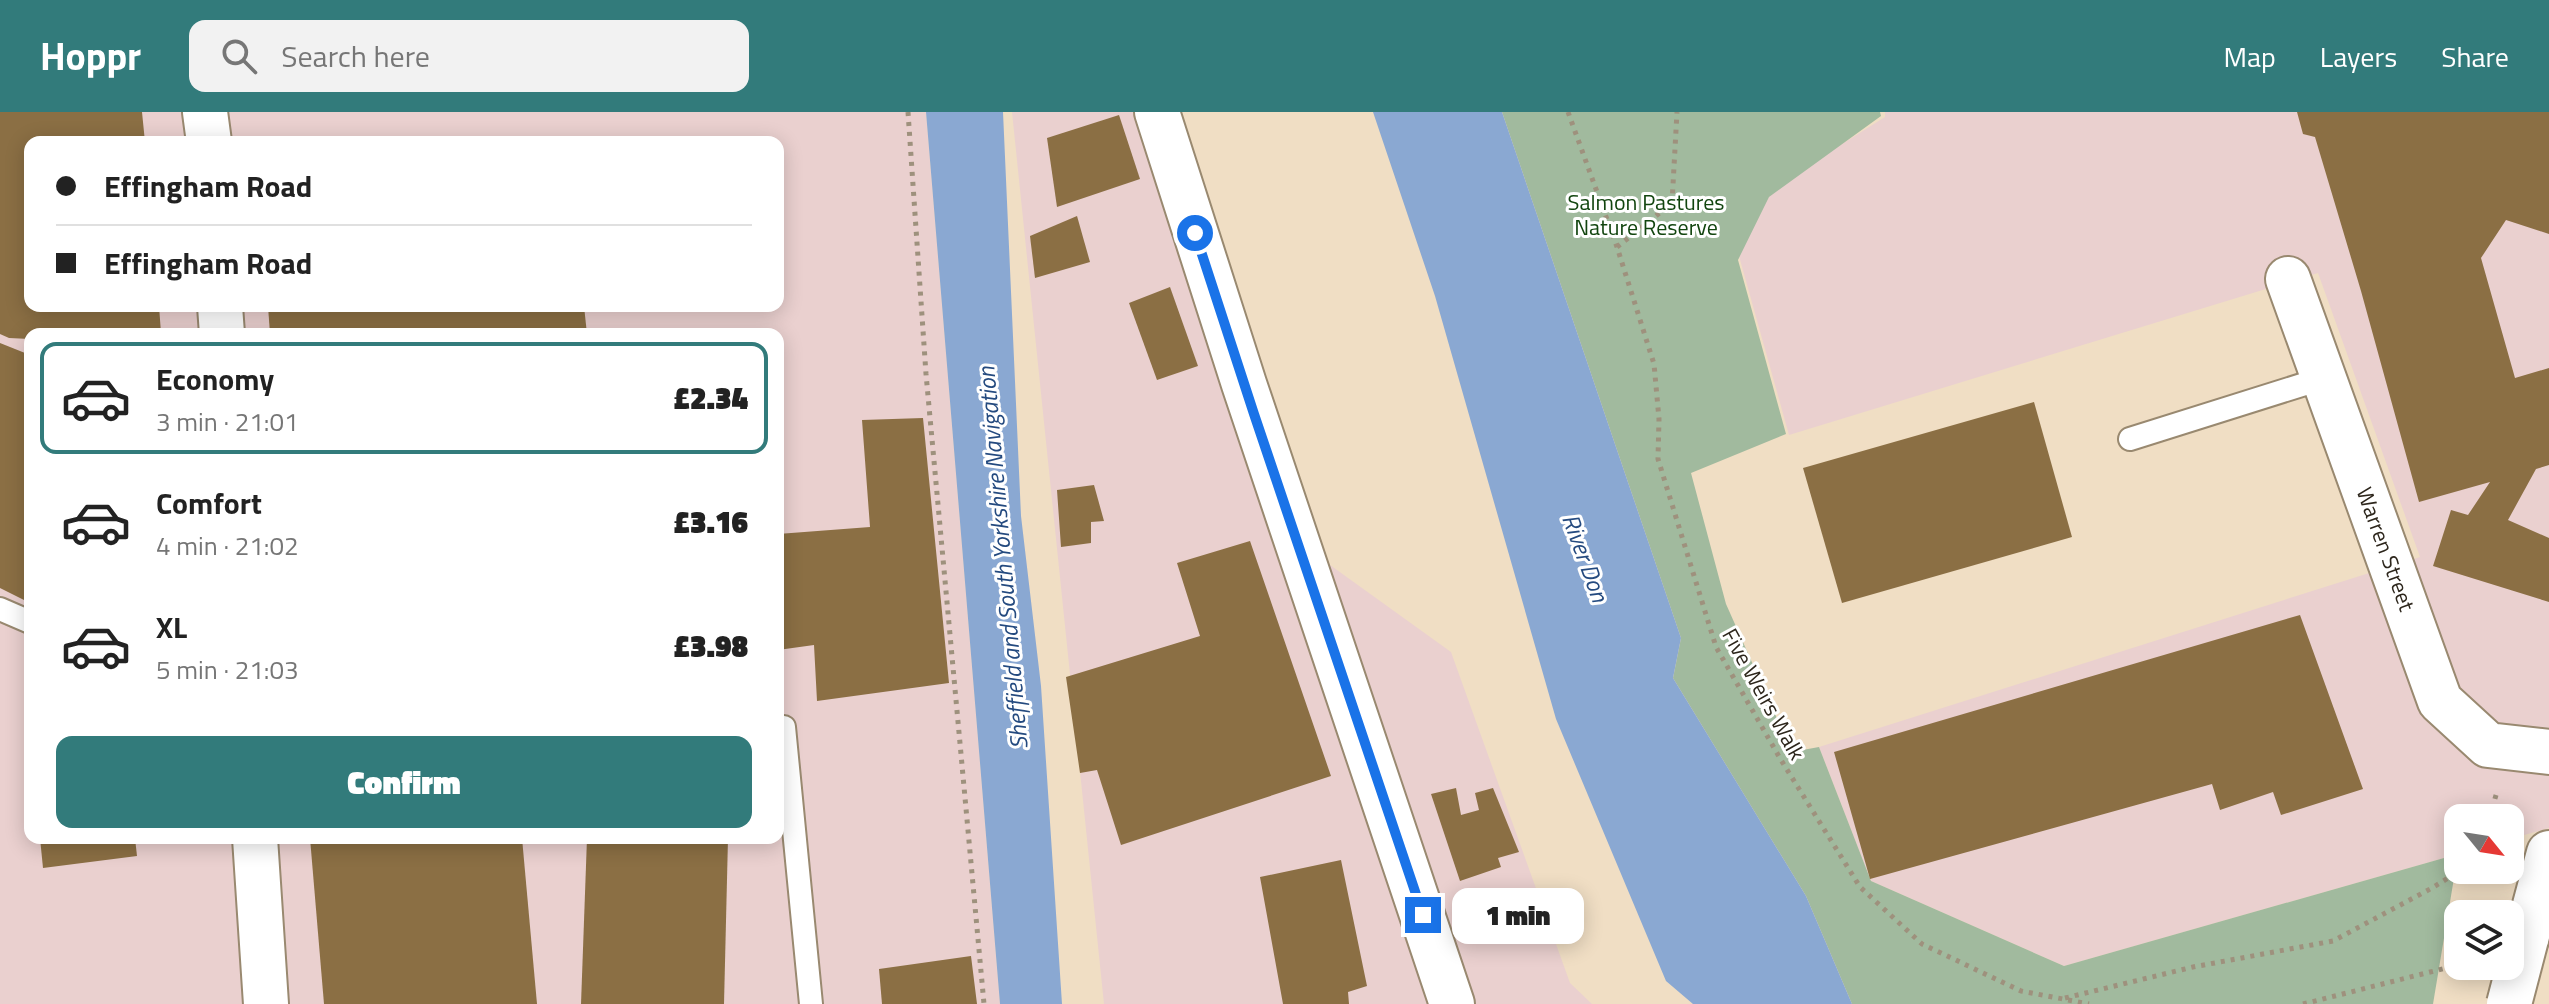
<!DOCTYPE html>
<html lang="en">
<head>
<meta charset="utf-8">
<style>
  :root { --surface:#fff; --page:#f2f2f2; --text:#222; --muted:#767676; --line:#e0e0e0; --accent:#327b7b }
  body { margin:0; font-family:"Titillium Web",sans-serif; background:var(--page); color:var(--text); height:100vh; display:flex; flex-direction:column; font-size:30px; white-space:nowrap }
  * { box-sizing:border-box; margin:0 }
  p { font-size:26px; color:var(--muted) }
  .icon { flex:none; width:44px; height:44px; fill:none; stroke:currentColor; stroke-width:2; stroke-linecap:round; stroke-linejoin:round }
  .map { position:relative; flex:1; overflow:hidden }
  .details { position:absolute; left:24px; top:216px; width:760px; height:516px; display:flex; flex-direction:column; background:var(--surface); border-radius:16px; box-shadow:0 4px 20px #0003 }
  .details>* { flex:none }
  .hud { position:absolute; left:24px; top:24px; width:760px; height:176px; border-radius:16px; box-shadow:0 4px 20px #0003; display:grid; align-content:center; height:176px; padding:0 32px; background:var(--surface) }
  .needle { width:52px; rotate:120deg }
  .tools { position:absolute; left:2444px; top:692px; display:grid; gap:16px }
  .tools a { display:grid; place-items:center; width:80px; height:80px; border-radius:16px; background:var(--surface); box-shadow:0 4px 20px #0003; font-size:40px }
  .end { position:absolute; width:36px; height:36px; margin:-18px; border:10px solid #1a73e8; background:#fff; box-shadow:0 0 0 4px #fff }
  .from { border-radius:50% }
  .bubble { position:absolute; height:56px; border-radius:16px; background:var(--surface); box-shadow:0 4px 20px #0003; font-size:26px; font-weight:800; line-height:56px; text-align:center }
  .hud b { display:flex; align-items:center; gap:28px; height:76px; font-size:30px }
  .hud b+b { border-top:2px solid var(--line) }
  .hud i { width:20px; height:20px; background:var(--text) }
  ul { padding:14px 0 0; list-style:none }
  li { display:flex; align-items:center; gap:24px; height:112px; margin:0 16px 12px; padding:0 16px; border:4px solid transparent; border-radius:16px }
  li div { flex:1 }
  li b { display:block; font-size:30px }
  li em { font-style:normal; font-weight:800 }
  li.current { border-color:var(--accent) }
  li>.icon { width:72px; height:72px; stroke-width:1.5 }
  .primary-button { display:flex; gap:16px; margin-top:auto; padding:16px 32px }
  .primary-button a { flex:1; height:92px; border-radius:16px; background:var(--accent); color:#fff; font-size:32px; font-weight:800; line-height:92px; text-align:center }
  header { display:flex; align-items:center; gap:48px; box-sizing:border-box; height:112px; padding:0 40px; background:var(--accent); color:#fff }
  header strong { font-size:38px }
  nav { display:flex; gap:44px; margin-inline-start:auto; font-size:28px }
  .search { width:560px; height:72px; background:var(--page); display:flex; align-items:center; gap:20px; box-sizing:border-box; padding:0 28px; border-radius:16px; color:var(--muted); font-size:30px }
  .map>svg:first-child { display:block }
  .industrial { fill:#ead0cf; fill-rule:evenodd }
  .green { fill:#a1ba9e }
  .water { fill:#8aa8d2 }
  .building { fill:#8b6f44 }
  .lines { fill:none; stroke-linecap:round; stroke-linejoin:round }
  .lane-casing { stroke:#998970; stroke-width:26 }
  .street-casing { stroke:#998970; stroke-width:48 }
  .secondary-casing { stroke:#998970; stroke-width:48 }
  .primary-casing { stroke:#998970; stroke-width:48 }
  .path { stroke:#9e917d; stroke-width:5; stroke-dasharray:4 6; stroke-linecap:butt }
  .lane { stroke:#fff; stroke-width:22 }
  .street { stroke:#fff; stroke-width:44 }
  .secondary { stroke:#fff; stroke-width:44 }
  .primary { stroke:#fff; stroke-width:44 }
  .primary-bridge-casing { stroke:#998970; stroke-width:48; stroke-linecap:butt }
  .primary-bridge { stroke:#fff; stroke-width:44 }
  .route { stroke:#1a73e8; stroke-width:10 }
  .labels { text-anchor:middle; stroke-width:6; stroke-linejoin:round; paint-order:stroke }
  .park-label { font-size:22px; fill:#12450f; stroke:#fff }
  .street-label { font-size:22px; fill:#2d261c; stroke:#fff }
  .water-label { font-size:24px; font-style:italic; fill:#244a7f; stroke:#fff }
</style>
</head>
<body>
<header>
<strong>Hoppr</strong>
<div class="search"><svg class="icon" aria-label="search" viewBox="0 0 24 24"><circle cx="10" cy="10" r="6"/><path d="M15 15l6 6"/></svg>Search here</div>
<nav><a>Map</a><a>Layers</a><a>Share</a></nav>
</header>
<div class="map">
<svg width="2549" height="892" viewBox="0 0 2549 892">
  <rect width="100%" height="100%" fill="#f0dec4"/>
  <g class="industrial">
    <path d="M0,0H926L1000,892H0ZM30,30H778V194H30ZM30,222H778V726H30Z"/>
    <path d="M1012,0H1145L1280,417L1451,540L1570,871L1592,892H1104Z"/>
    <path d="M1885,0H2549V716L2510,727V706H2458V742L2064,854L1871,769L1819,635L2420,445L2318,161L1789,323L1739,144L1764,81L1885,5Z"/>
  </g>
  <path class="green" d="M1502,0H1880L1881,4L1769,85L1738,148L1786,322L1691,361L1726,492L1779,611L1797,639L1819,635L1871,769L2064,854L2458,742L2433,892H1852L1806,784L1673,566L1681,526Z"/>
  <g class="water">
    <path d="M926,0H1003L1021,404L1041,574L1062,892H1000Z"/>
    <path d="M1373,0H1502L1681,526L1673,566L1806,784L1852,892H1693L1666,869L1556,607L1435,184Z"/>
  </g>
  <g class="building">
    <path d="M0,0H142L145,30H30V194H159L161,221L30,222V227L9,226L0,222Z"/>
    <path d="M2297,0H2549V122L2506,108L2481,146L2515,266L2549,256V353L2536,357L2508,408L2549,426V490L2433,454L2451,398L2468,403L2490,370L2419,390L2361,179L2315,25L2303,22Z"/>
    <path d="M1119,3L1140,67L1057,95L1047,26Z"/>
    <path d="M1077,104L1090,150L1035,166L1030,124Z"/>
    <path d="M1170,175L1198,254L1157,268L1129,191Z"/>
    <path d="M268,194H584L587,222H270Z"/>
    <path d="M0,231L30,243V276L26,285L30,286V491L0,476Z"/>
    <path d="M2034,290L2072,425L1842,491L1803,356Z"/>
    <path d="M923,306L949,571L817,589L814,533L778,538V422L870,415L862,308Z"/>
    <path d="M1094,373L1104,409L1091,410V431L1061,435L1057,378Z"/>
    <path d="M1250,429L1331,664L1121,733L1097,658L1080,661L1066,565L1200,524L1177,451Z"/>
    <path d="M2300,503L2363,677L2281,703L2273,680L2220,698L2212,672L1870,767L1834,640Z"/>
    <path d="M1456,676L1461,703L1479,698L1475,681L1493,676L1519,740L1498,746L1501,755L1460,769L1431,682Z"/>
    <path d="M40,726H135L137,744L43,756Z"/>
    <path d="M310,726H522L537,892H324Z"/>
    <path d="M587,726H728L724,892H581Z"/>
    <path d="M1341,748L1367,874L1348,880L1349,892H1283L1260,765Z"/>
    <path d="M971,844L977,892H882L879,857Z"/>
  </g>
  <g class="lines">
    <defs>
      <g id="lane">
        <path d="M2130,327L2324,266"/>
        <path d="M0,497L30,510"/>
        <path d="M784,615L811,892"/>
      </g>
      <g id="street">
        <path d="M205,0L209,30"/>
        <path d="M2288,167L2440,589L2488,633L2549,640"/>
        <path d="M220,194L222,222"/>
        <path d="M255,726L266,892"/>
      </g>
      <path id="secondary" d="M1157,0L1244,272L1452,892"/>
      <path id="primary" d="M2526,827L2549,741"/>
    </defs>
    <use href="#lane" class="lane-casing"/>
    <use href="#street" class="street-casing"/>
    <use href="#secondary" class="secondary-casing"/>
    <use href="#primary" class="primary-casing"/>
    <g class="path">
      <path d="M908,0L926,262L984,892"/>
      <path d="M1568,0L1617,135L1654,252L1659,307L1658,347L1716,535L1781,648L1860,775L1922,832L2021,879L2089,892"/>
      <path d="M1617,135L1672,91L1677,0"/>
      <path d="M2489,706L2497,680"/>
      <path d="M2065,886L2193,855L2333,829L2432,776L2461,758"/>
      <path d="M2303,892L2458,853"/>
    </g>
    <use href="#lane" class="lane"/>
    <use href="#street" class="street"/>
    <use href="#secondary" class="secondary"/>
    <use href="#primary" class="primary"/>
    <defs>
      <path id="primary-bridge" d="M2509,892L2526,827"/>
    </defs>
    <use href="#primary-bridge" class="primary-bridge-casing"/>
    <use href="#primary-bridge" class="primary-bridge"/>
  </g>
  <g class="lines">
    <path class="route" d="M1195,121L1254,302L1423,803"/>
  </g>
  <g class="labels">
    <g class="park-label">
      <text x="1646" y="98">Salmon Pastures<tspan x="1646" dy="25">Nature Reserve</tspan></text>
    </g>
    <g class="street-label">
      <text transform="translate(2386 437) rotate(70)" y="8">Warren Street</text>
      <text transform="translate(1764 582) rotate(61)" y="8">Five Weirs Walk</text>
    </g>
    <g class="water-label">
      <text transform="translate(1003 446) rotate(-95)" y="8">Sheffield and South Yorkshire Navigation</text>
      <text transform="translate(1585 446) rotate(70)" y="8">River Don</text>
    </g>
  </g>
</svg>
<div class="tools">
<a><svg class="needle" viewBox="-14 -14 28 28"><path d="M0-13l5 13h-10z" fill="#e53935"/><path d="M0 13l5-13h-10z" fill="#767676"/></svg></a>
<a><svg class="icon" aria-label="layers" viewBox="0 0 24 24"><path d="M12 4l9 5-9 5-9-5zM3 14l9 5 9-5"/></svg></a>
</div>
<i class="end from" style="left:1195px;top:121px"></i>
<i class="end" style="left:1423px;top:803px"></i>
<div class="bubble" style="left:1452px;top:776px;width:132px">1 min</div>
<div class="hud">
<b><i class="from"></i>Effingham Road</b>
<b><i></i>Effingham Road</b>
</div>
<section class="details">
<ul>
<li class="current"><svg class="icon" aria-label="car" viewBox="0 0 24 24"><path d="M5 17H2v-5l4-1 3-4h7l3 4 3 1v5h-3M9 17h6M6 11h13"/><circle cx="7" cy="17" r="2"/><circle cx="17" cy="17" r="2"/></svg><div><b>Economy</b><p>3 min · 21:01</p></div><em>£2.34</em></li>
<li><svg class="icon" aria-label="car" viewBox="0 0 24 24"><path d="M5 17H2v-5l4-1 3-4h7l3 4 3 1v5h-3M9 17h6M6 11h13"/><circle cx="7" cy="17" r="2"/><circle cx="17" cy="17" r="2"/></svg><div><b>Comfort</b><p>4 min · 21:02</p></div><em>£3.16</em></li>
<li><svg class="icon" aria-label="car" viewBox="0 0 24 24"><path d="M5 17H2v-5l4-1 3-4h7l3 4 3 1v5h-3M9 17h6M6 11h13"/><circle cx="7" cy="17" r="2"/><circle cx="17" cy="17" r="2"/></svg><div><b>XL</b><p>5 min · 21:03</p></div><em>£3.98</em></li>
</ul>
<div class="primary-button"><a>Confirm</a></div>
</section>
</div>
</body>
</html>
